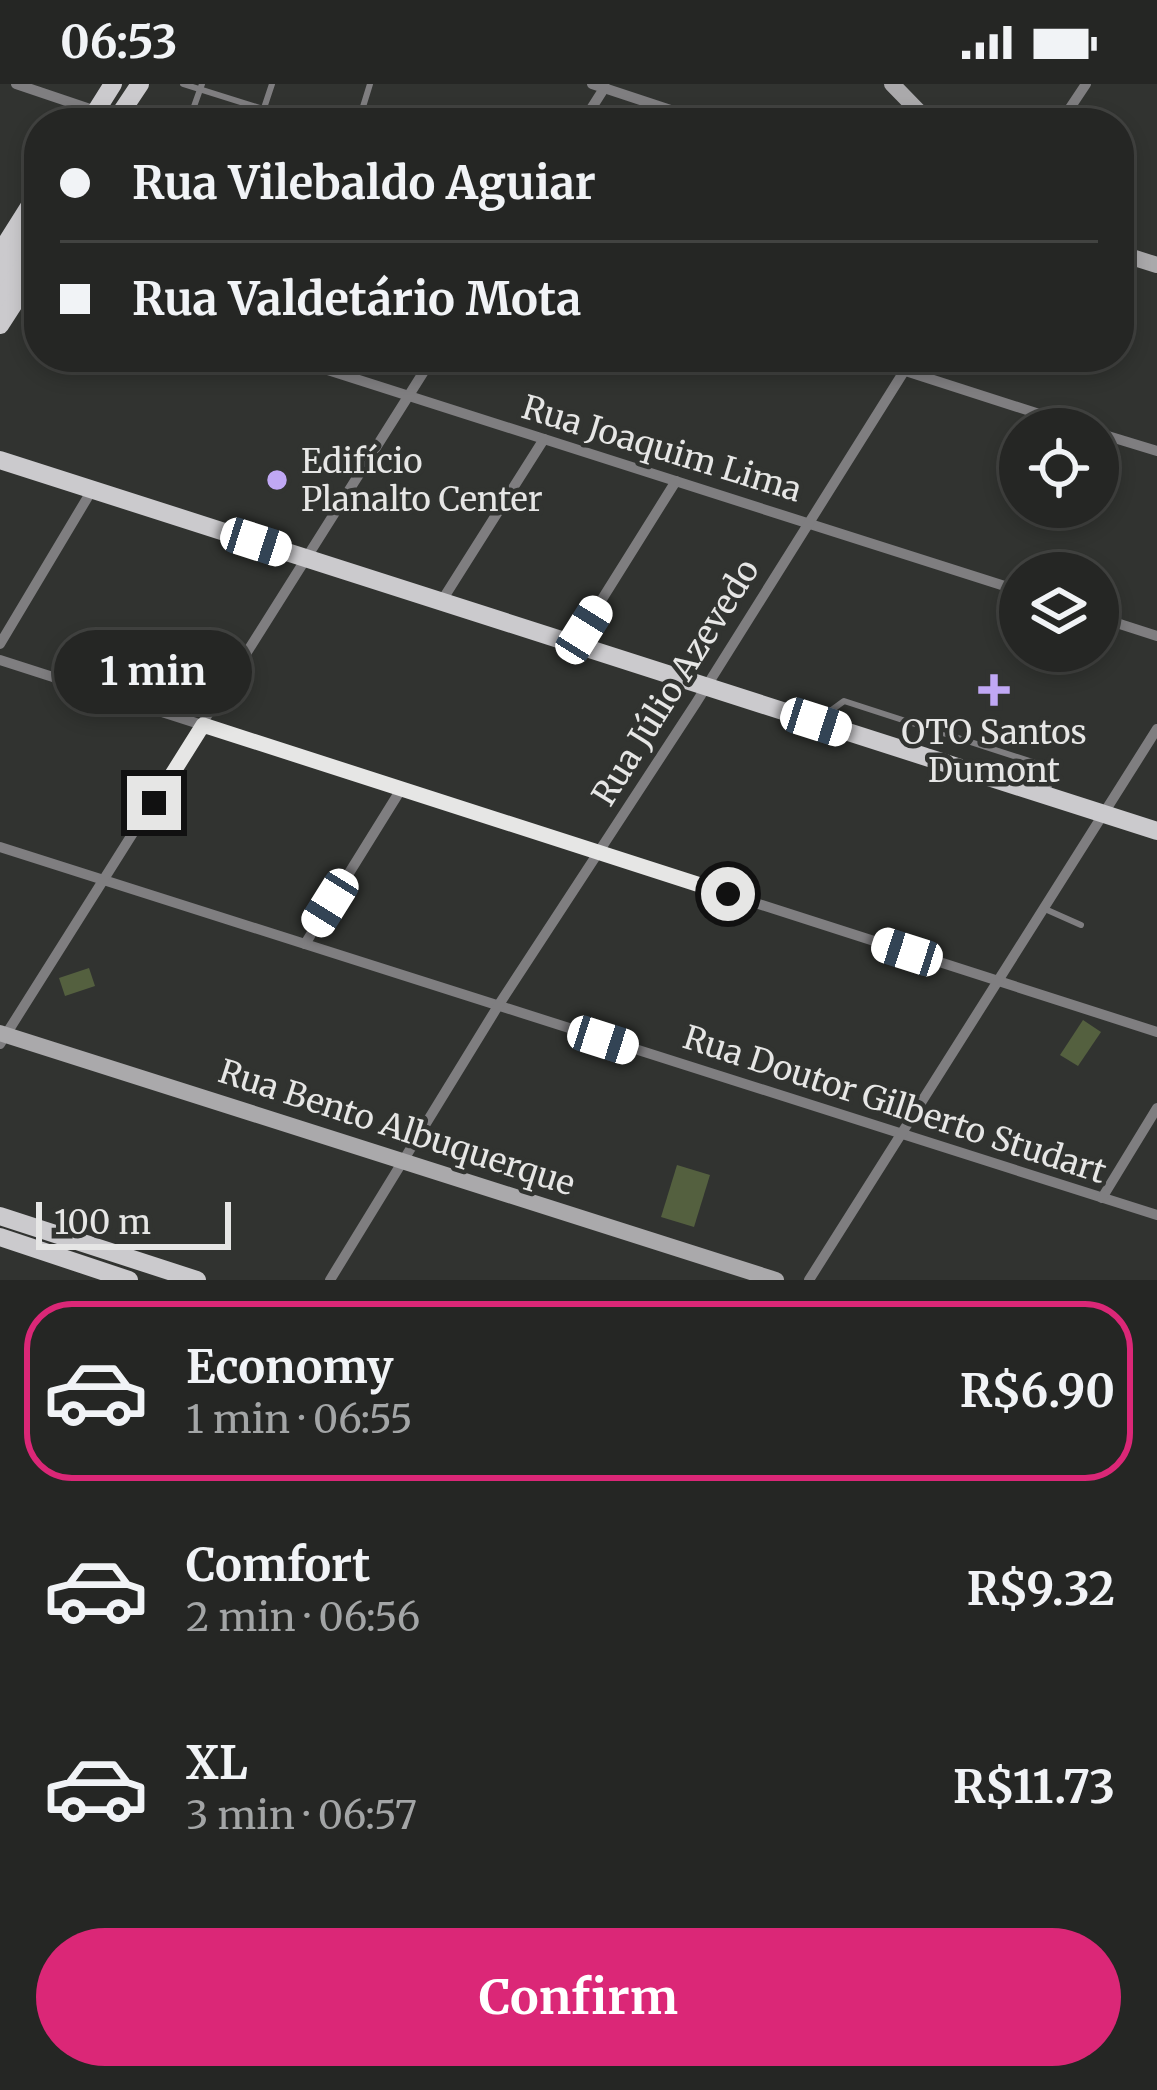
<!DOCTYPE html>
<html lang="en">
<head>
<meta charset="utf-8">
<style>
  :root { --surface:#252624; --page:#2d2e2c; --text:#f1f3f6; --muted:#a3a5a6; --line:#424341; --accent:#db2777 }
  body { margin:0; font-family:Merriweather,serif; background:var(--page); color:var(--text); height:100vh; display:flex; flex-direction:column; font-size:45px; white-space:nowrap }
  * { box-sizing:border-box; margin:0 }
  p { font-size:39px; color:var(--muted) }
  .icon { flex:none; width:66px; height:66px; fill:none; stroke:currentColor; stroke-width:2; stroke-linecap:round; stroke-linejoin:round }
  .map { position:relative; height:1196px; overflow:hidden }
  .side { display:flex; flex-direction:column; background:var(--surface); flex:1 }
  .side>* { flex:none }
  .top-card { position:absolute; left:24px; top:24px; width:1110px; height:264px; border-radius:48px; box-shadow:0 6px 18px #0003,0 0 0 3px var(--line); display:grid; align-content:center; height:264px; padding:0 36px; background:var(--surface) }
  .tools { position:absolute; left:999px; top:324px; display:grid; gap:24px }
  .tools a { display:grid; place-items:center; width:120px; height:120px; border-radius:50%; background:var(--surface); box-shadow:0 6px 18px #0003,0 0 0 3px var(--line); font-size:60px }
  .scale { position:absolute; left:36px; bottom:30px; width:195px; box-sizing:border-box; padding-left:12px; border:6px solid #e6e6e5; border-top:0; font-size:33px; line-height:42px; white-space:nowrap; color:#e6e6e5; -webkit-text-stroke:9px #313330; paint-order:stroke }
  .end { position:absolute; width:54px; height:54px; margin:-27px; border:15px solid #e6e6e5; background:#111; box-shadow:0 0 0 6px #111 }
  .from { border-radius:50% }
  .bubble { position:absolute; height:84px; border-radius:42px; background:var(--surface); box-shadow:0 6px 18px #0003,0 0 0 3px var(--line); font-size:39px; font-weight:700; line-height:84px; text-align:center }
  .car { position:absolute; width:36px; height:72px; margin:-36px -18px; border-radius:15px; box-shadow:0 0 9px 3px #0007; background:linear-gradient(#fff 24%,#345 0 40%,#fff 0 76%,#345 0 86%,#fff 0) }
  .top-card b { display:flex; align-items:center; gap:42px; height:114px; font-size:45px }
  .top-card b+b { border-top:3px solid var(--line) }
  .top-card i { width:30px; height:30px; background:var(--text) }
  ul { padding:21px 0 0; list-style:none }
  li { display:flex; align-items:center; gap:36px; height:180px; margin:0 24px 18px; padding:0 12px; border:6px solid transparent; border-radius:48px }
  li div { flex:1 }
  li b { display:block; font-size:45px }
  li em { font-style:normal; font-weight:700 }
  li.on { border-color:var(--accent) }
  li>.icon { width:108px; height:108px; stroke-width:1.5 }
  .action { display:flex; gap:24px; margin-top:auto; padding:24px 36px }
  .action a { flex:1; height:138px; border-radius:72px; background:var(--accent); color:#fff; font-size:48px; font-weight:700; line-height:138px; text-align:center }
  .status { display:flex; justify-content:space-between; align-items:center; height:84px; padding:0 60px; background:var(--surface); direction:ltr }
  .status svg { height:33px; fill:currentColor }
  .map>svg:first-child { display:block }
  .pitch { fill:#54603f }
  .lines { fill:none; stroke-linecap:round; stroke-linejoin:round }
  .lane { stroke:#7f7e80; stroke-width:6 }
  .street { stroke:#7f7e80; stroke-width:10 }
  .secondary { stroke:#aaa9ab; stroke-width:16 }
  .primary { stroke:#cbcacd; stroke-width:18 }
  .route { stroke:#e6e6e5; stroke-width:15 }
  .poi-dot { fill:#c0a8f4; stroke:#313330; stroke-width:4.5 }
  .labels { text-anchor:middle; stroke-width:9; stroke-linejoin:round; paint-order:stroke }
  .street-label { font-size:33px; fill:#e6e6e5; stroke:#313330 }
  .poi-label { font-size:33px; fill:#e6e6e5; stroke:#313330; text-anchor:start }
</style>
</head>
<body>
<div class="status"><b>06:53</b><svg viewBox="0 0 49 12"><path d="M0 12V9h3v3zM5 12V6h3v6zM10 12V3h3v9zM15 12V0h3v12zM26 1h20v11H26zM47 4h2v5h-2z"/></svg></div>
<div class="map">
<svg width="1157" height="1196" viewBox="0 0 1157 1196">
  <rect width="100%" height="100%" fill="#313330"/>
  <g class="pitch">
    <path d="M89,884L95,902L65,912L59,894Z"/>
    <path d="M1083,936L1101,948L1078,982L1060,971Z"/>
    <path d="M677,1081L710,1091L694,1143L661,1133Z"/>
  </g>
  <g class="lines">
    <g class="lane">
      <path d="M183,0L263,25"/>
      <path d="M202,0L192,28L228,39"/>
      <path d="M259,39L272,0"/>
      <path d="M358,39L370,0"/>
      <path d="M818,636L844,617L1048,683L1049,710"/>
      <path d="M1045,825L1081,841"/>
    </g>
    <g class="street">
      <path d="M16,0L96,27"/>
      <path d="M592,0L710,39"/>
      <path d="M129,37L137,39"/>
      <path d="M582,39L605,3"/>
      <path d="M1060,39L1086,0"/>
      <path d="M33,190L39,192"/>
      <path d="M287,273L1020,507"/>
      <path d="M862,273L1086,345"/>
      <path d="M1098,349L1157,367"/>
      <path d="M441,518L544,355"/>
      <path d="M1098,533L1157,552"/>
      <path d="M0,560L92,406"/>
      <path d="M574,560L676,397"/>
      <path d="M0,576L1157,948"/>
      <path d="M0,763L1157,1131"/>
      <path d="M305,860L400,707"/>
      <path d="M0,960L433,273"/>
      <path d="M1102,1114L1157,1024"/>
      <path d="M330,1196L498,922L696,619L913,273"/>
      <path d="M809,1196L1157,645"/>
    </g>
    <g class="secondary">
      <path d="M892,0L930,39"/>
      <path d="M1119,169L1157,181"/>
      <path d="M0,949L776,1196"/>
    </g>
    <g class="primary">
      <path d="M94,39L96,27L113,0"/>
      <path d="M114,39L140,0"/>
      <path d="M0,169L39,107"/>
      <path d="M0,194L39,131"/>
      <path d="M0,219L39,157"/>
      <path d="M0,241L20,210"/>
      <path d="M0,376L1157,747"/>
      <path d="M0,1132L197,1196"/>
      <path d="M0,1153L129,1196"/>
    </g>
  </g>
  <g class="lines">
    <path class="route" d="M154,719L203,641L728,810"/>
  </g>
  <g class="poi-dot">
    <circle cx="277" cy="396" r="12"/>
    <path d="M988 588h12v12h12v12h-12v12h-12v-12h-12v-12h12z"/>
  </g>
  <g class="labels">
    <g class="street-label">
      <text transform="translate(662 364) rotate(17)" y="12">Rua Joaquim Lima</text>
      <text transform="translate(675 598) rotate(-58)" y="12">Rua Júlio Azevedo</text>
      <text transform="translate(895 1020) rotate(18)" y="12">Rua Doutor Gilberto Studart</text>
      <text transform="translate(397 1043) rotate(18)" y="12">Rua Bento Albuquerque</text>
    </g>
    <g class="poi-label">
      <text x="301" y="389">Edifício<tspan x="301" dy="38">Planalto Center</tspan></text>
      <text x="994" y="660" text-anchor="middle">OTO Santos<tspan x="994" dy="38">Dumont</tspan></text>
    </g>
  </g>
</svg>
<div class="tools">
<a><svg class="icon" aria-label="locate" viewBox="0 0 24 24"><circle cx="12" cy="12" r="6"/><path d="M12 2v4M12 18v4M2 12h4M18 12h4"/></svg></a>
<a><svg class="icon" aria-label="layers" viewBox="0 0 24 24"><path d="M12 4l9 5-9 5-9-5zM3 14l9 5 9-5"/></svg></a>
</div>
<div class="scale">100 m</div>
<i class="end from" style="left:728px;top:810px"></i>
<i class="end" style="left:154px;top:719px"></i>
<div class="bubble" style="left:54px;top:546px;width:198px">1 min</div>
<i class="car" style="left:256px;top:458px;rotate:108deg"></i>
<i class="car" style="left:584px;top:546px;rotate:32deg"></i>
<i class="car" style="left:816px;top:638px;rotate:108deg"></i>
<i class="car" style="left:330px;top:819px;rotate:212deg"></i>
<i class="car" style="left:907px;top:868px;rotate:288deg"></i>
<i class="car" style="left:603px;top:956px;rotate:108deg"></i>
<div class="top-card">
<b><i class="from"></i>Rua Vilebaldo Aguiar</b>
<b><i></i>Rua Valdetário Mota</b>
</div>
</div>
<section class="side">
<ul>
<li class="on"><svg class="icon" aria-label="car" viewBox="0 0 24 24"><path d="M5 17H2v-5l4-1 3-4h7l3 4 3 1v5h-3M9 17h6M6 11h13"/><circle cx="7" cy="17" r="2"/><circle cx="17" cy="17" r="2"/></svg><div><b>Economy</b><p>1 min · 06:55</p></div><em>R$6.90</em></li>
<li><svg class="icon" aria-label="car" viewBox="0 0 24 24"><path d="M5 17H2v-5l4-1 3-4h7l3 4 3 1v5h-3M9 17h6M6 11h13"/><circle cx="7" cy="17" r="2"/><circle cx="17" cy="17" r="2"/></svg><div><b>Comfort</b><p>2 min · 06:56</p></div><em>R$9.32</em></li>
<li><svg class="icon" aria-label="car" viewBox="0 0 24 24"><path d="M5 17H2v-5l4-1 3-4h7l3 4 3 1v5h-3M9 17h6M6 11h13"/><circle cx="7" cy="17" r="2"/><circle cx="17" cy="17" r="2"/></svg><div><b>XL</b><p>3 min · 06:57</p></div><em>R$11.73</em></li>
</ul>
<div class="action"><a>Confirm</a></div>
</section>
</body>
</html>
